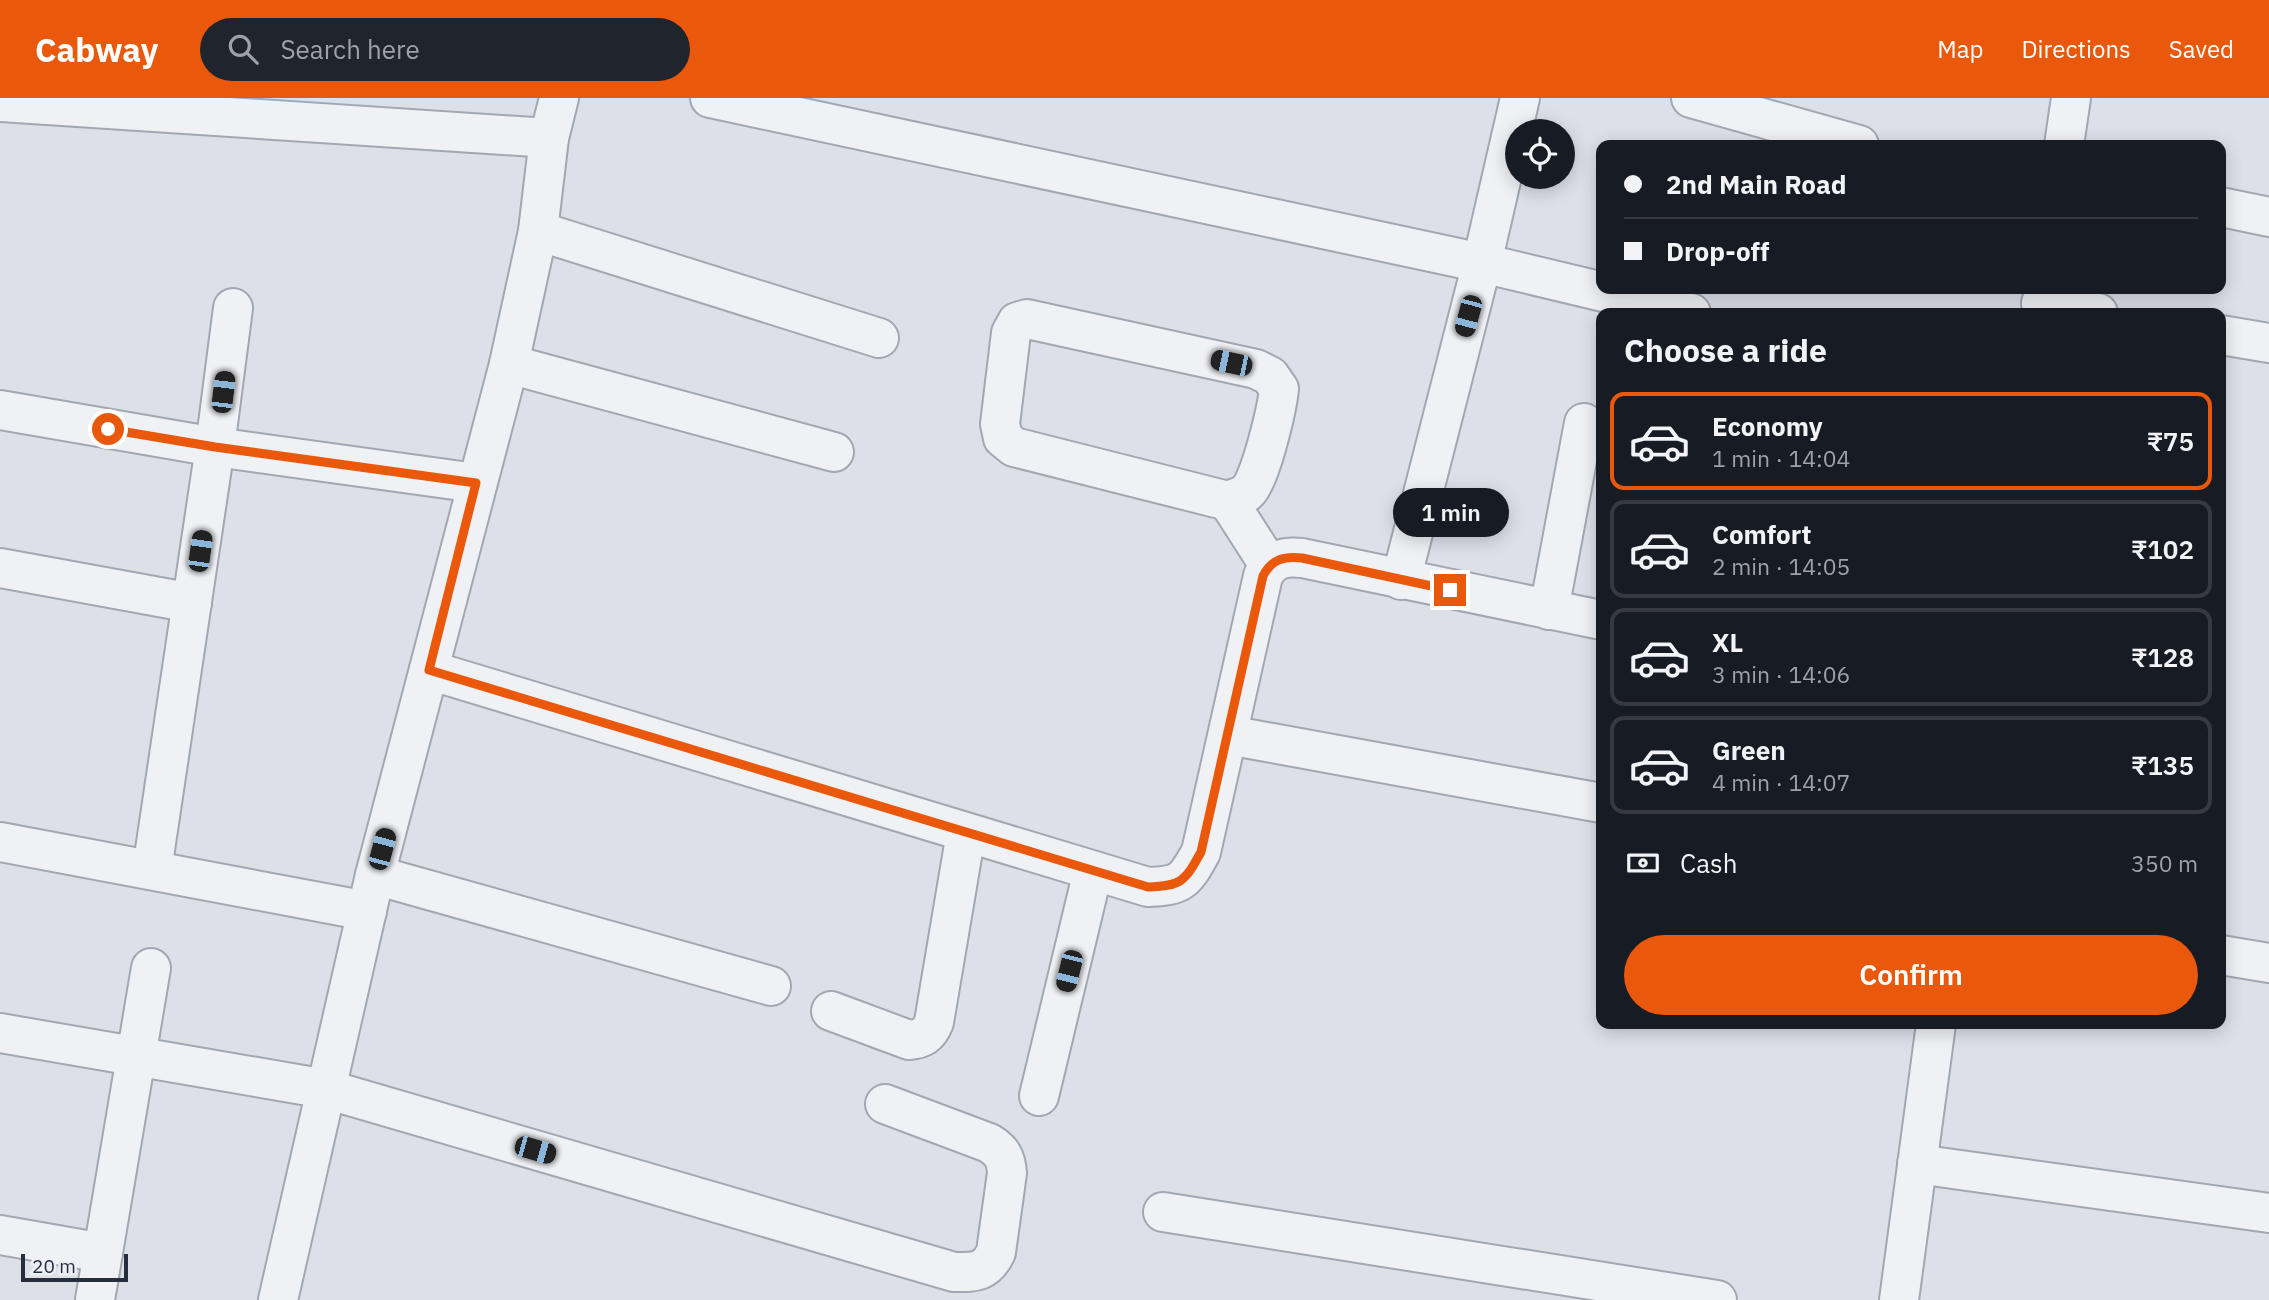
<!DOCTYPE html>
<html lang="en">
<head>
<meta charset="utf-8">
<style>
  :root { --surface:#171b24; --page:#20242c; --text:#f1f3f6; --muted:#9ea1a6; --line:#363941; --accent:#ea580c }
  body { margin:0; font-family:"IBM Plex Sans",sans-serif; background:var(--page); color:var(--text); height:100vh; display:flex; flex-direction:column; font-size:26px; white-space:nowrap }
  * { box-sizing:border-box; margin:0 }
  p { font-size:23px; color:var(--muted) }
  .icon { flex:none; width:38px; height:38px; fill:none; stroke:currentColor; stroke-width:2; stroke-linecap:round; stroke-linejoin:round }
  .map { position:relative; flex:1; overflow:hidden }
  .sheet { position:absolute; left:1596px; top:210px; width:630px; height:721px; display:flex; flex-direction:column; background:var(--surface); border-radius:14px; box-shadow:0 4px 18px #0003 }
  .sheet>* { flex:none }
  .banner { position:absolute; left:1596px; top:42px; width:630px; height:154px; border-radius:14px; box-shadow:0 4px 18px #0003; display:grid; align-content:center; height:154px; padding:0 28px; background:var(--surface) }
  .fabs { position:absolute; left:1505px; top:21px; display:grid; gap:14px }
  .fabs a { display:grid; place-items:center; width:70px; height:70px; border-radius:50%; background:var(--surface); box-shadow:0 4px 18px #0003; font-size:35px }
  .scale { position:absolute; left:21px; bottom:18px; width:107px; box-sizing:border-box; padding-left:7px; border:4px solid #262d3d; border-top:0; font-size:19px; line-height:24px; white-space:nowrap; color:#262d3d; -webkit-text-stroke:5px #eceff5; paint-order:stroke }
  .end { position:absolute; width:32px; height:32px; margin:-16px; border:9px solid #ea580c; background:#fff; box-shadow:0 0 0 4px #fff }
  .from { border-radius:50% }
  .bubble { position:absolute; height:49px; border-radius:24px; background:var(--surface); box-shadow:0 4px 18px #0003; font-size:23px; font-weight:600; line-height:49px; text-align:center }
  .car { position:absolute; width:21px; height:42px; margin:-21px -10px; border-radius:9px; box-shadow:0 0 5px 2px #0007; background:linear-gradient(#222 24%,#8ab4d8 0 40%,#222 0 76%,#8ab4d8 0 86%,#222 0) }
  .banner b { display:flex; align-items:center; gap:24px; height:66px; font-size:26px }
  .banner b+b { border-top:2px solid var(--line) }
  .banner i { width:18px; height:18px; background:var(--text) }
  ul { padding:0; list-style:none }
  li { display:flex; align-items:center; gap:21px; height:98px; margin:0 14px 10px; padding:0 14px; border:4px solid var(--line); border-radius:14px }
  li div { flex:1 }
  li b { display:block; font-size:26px }
  li em { font-style:normal; font-weight:600 }
  li.active { border-color:var(--accent) }
  li>.icon { width:63px; height:63px; stroke-width:1.5 }
  h2 { padding:0 28px; font-size:32px; line-height:84px }
  .pay { display:flex; align-items:center; gap:18px; height:77px; padding:0 28px; font-size:26px }
  .pay p { margin-inline-start:auto }
  .primary-button { display:flex; gap:14px; margin-top:auto; padding:14px 28px }
  .primary-button a { flex:1; height:80px; border-radius:42px; background:var(--accent); color:#fff; font-size:28px; font-weight:600; line-height:80px; text-align:center }
  header { display:flex; align-items:center; gap:42px; box-sizing:border-box; height:98px; padding:0 35px; background:var(--accent); color:#fff }
  header strong { font-size:33px }
  nav { display:flex; gap:38px; margin-inline-start:auto; font-size:24px }
  .search { width:490px; height:63px; background:var(--page); display:flex; align-items:center; gap:18px; box-sizing:border-box; padding:0 24px; border-radius:38px; color:var(--muted); font-size:26px }
  .map>svg:first-child { display:block }
  .lines { fill:none; stroke-linecap:round; stroke-linejoin:round }
  .minor-casing { stroke:#a2a7b1; stroke-width:42 }
  .minor { stroke:#eff1f5; stroke-width:38 }
  .route { stroke:#ea580c; stroke-width:9 }
</style>
</head>
<body>
<header>
<strong>Cabway</strong>
<div class="search"><svg class="icon" aria-label="search" viewBox="0 0 24 24"><circle cx="10" cy="10" r="6"/><path d="M15 15l6 6"/></svg>Search here</div>
<nav><a>Map</a><a>Directions</a><a>Saved</a></nav>
</header>
<div class="map">
<svg width="2269" height="1202" viewBox="0 0 2269 1202">
  <rect width="100%" height="100%" fill="#dde0e7"/>
  <g class="lines">
    <defs>
      <g id="minor">
        <path d="M710,0L1482,165L1401,482"/>
        <path d="M1520,0L1482,165L1691,215"/>
        <path d="M1691,0L1859,47"/>
        <path d="M0,4L549,40"/>
        <path d="M2064,47L2071,0"/>
        <path d="M2221,109L2269,119"/>
        <path d="M538,133L879,240"/>
        <path d="M2041,205L2098,215"/>
        <path d="M2221,237L2269,245"/>
        <path d="M509,266L834,354"/>
        <path d="M0,312L215,349L476,385"/>
        <path d="M1228,403L1014,349L1003,340L1000,326L1011,235L1017,224L1027,221L1256,271L1270,278L1279,291C1277,310 1261,380 1248,393C1244,398 1234,400 1228,403L1269,467"/>
        <path d="M0,470L192,505"/>
        <path d="M1549,512L1584,325"/>
        <path d="M429,572L1148,789C1182,788 1185,783 1201,754L1263,478C1272,461 1284,458 1302,460L1601,522"/>
        <path d="M1228,637L1601,705"/>
        <path d="M0,744L367,813"/>
        <path d="M152,772L215,349L233,210"/>
        <path d="M375,777L771,888"/>
        <path d="M2221,857L2269,865"/>
        <path d="M831,913L909,942C922,941 929,937 934,924L966,735"/>
        <path d="M0,935L326,991L954,1174C975,1174 986,1175 996,1154L1007,1075C1006,1060 1002,1053 989,1045L885,1006"/>
        <path d="M1039,998L1093,773"/>
        <path d="M1917,1066L2269,1115"/>
        <path d="M1163,1114L1717,1202"/>
        <path d="M0,1137L103,1155"/>
        <path d="M95,1202L151,870"/>
        <path d="M278,1202L375,777L509,266L538,133L549,40L559,0"/>
        <path d="M1899,1202L1936,926"/>
      </g>
    </defs>
    <use href="#minor" class="minor-casing"/>
    <use href="#minor" class="minor"/>
  </g>
  <g class="lines">
    <path class="route" d="M108,331L215,349L476,385L429,572L1148,789C1182,788 1185,783 1201,754L1263,478C1272,461 1284,458 1302,460L1450,492"/>
  </g>
</svg>
<div class="fabs">
<a><svg class="icon" aria-label="locate" viewBox="0 0 24 24"><circle cx="12" cy="12" r="6"/><path d="M12 2v4M12 18v4M2 12h4M18 12h4"/></svg></a>
</div>
<div class="scale">20 m</div>
<i class="end from" style="left:108px;top:331px"></i>
<i class="end" style="left:1450px;top:492px"></i>
<div class="bubble" style="left:1393px;top:390px;width:116px">1 min</div>
<i class="car" style="left:1468px;top:218px;rotate:195deg"></i>
<i class="car" style="left:1231px;top:265px;rotate:282deg"></i>
<i class="car" style="left:223px;top:294px;rotate:7deg"></i>
<i class="car" style="left:200px;top:453px;rotate:8deg"></i>
<i class="car" style="left:382px;top:751px;rotate:15deg"></i>
<i class="car" style="left:1069px;top:873px;rotate:194deg"></i>
<i class="car" style="left:535px;top:1052px;rotate:106deg"></i>
<div class="banner">
<b><i class="from"></i>2nd Main Road</b>
<b><i></i>Drop-off</b>
</div>
<section class="sheet">
<h2>Choose a ride</h2>
<ul>
<li class="active"><svg class="icon" aria-label="car" viewBox="0 0 24 24"><path d="M5 17H2v-5l4-1 3-4h7l3 4 3 1v5h-3M9 17h6M6 11h13"/><circle cx="7" cy="17" r="2"/><circle cx="17" cy="17" r="2"/></svg><div><b>Economy</b><p>1 min · 14:04</p></div><em>₹75</em></li>
<li><svg class="icon" aria-label="car" viewBox="0 0 24 24"><path d="M5 17H2v-5l4-1 3-4h7l3 4 3 1v5h-3M9 17h6M6 11h13"/><circle cx="7" cy="17" r="2"/><circle cx="17" cy="17" r="2"/></svg><div><b>Comfort</b><p>2 min · 14:05</p></div><em>₹102</em></li>
<li><svg class="icon" aria-label="car" viewBox="0 0 24 24"><path d="M5 17H2v-5l4-1 3-4h7l3 4 3 1v5h-3M9 17h6M6 11h13"/><circle cx="7" cy="17" r="2"/><circle cx="17" cy="17" r="2"/></svg><div><b>XL</b><p>3 min · 14:06</p></div><em>₹128</em></li>
<li><svg class="icon" aria-label="car" viewBox="0 0 24 24"><path d="M5 17H2v-5l4-1 3-4h7l3 4 3 1v5h-3M9 17h6M6 11h13"/><circle cx="7" cy="17" r="2"/><circle cx="17" cy="17" r="2"/></svg><div><b>Green</b><p>4 min · 14:07</p></div><em>₹135</em></li>
</ul>
<div class="pay"><svg class="icon" aria-label="cash" viewBox="0 0 24 24"><path d="M3 7h18v10H3z"/><circle cx="12" cy="12" r="2"/></svg>Cash<p>350 m</p></div>
<div class="primary-button"><a>Confirm</a></div>
</section>
</div>
</body>
</html>
